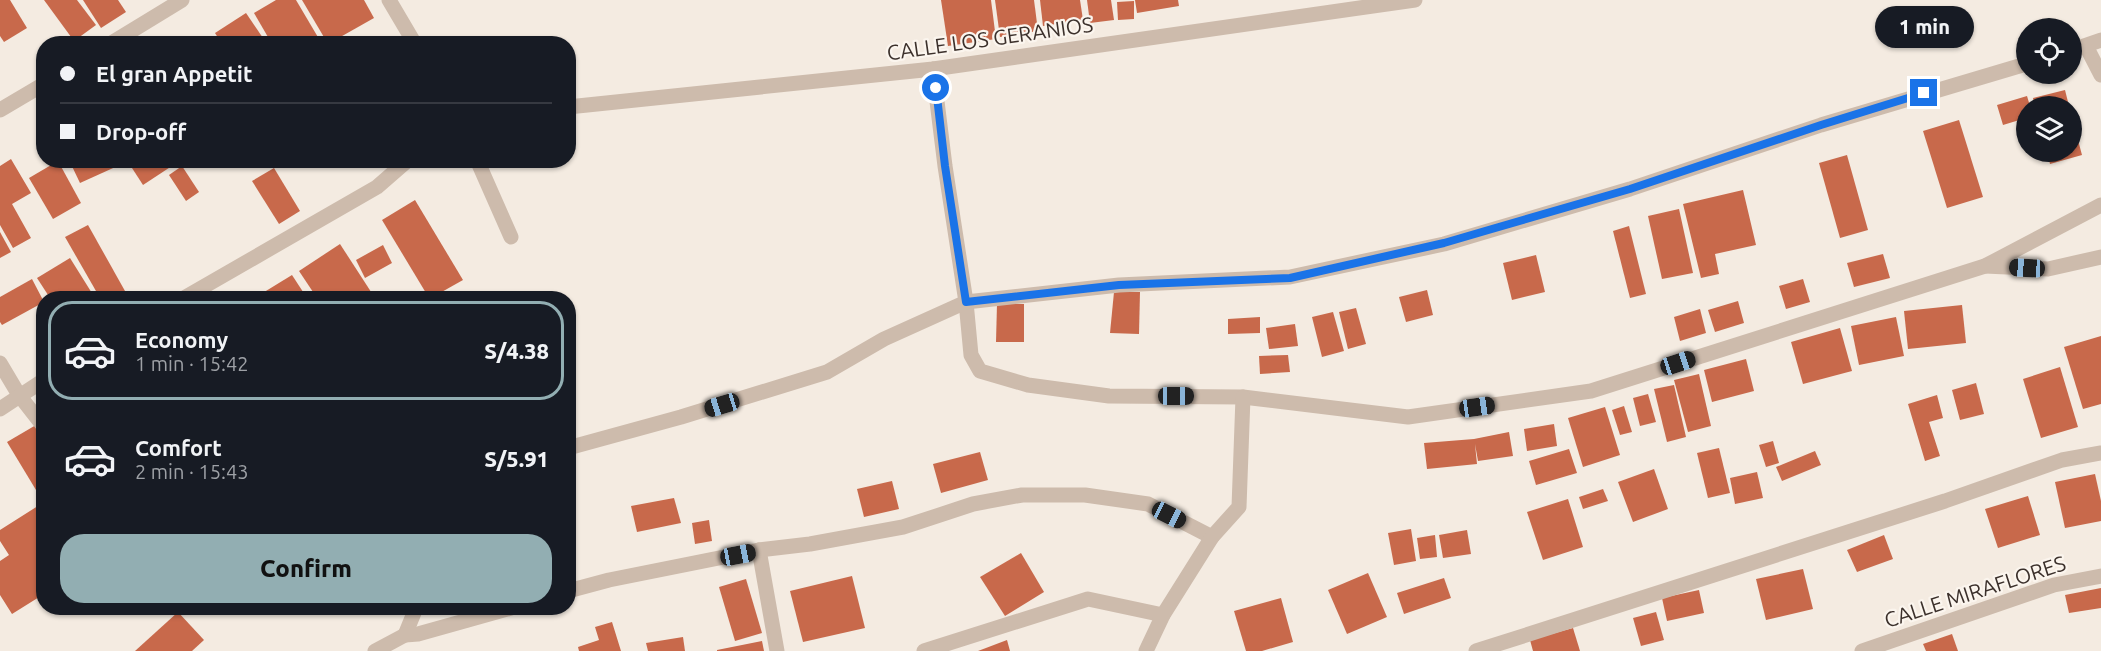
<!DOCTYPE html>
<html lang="en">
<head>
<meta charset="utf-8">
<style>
  :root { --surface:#171b24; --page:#20242c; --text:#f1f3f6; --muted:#9ea1a6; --line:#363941; --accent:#92aeb2 }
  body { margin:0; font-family:Ubuntu,sans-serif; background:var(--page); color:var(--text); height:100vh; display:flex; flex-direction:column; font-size:22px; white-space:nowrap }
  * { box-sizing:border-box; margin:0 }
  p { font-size:20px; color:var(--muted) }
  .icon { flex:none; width:33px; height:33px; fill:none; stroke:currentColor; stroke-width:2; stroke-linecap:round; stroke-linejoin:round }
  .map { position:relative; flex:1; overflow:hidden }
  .side { position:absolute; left:36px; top:291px; width:540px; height:324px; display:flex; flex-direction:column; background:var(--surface); border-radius:24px; box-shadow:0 2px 4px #0004 }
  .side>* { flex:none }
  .banner { position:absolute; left:36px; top:36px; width:540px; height:132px; border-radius:24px; box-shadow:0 2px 4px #0004; display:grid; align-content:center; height:132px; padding:0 24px; background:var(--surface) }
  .fabs { position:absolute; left:2016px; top:18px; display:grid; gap:12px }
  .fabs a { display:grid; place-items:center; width:66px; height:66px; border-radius:50%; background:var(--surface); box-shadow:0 2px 4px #0004; font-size:30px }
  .end { position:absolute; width:27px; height:27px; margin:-14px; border:8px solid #1a73e8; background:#fff; box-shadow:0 0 0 3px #fff }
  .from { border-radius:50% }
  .bubble { position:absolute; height:42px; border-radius:21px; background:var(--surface); box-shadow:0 2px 4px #0004; font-size:20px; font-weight:800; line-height:42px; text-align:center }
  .car { position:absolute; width:18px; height:36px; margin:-18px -9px; border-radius:8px; box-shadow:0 0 4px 2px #0007; background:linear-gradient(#222 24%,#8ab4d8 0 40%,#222 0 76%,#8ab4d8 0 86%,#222 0) }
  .banner b { display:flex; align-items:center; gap:21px; height:57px; font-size:22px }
  .banner b+b { border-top:2px solid var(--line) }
  .banner i { width:15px; height:15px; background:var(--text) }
  ul { padding:10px 0 0; list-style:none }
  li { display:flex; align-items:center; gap:18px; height:99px; margin:0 12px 9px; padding:0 12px; border:3px solid transparent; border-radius:24px }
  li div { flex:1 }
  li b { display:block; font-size:22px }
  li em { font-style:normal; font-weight:800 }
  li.on { border-color:var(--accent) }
  li>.icon { width:54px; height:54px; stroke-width:1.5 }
  .primary-button { display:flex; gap:12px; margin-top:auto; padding:12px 24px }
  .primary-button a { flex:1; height:69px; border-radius:24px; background:var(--accent); color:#111; font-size:24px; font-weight:800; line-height:69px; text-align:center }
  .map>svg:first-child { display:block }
  .building { fill:#c8694b }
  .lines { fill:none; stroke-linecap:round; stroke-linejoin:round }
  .street { stroke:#cdbbac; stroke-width:15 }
  .route { stroke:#1a73e8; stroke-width:8 }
  .labels { text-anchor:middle; stroke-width:4.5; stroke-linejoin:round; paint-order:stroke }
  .street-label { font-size:21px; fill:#3b302b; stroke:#fbf5ee }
</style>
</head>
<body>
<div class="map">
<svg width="2101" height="651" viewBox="0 0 2101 651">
  <rect width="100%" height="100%" fill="#f4ebe1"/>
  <g class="building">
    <path d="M0,0H10L27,28L4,42L0,36Z"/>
    <path d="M44,0H77L96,25L74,41Z"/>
    <path d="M83,0H118L126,12L101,28Z"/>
    <path d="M276,0H296L322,44H272L254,13Z"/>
    <path d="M302,0H364L374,18L328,44Z"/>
    <path d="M941,0H991L996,39L948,46Z"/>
    <path d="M995,0H1034L1038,31L1000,37Z"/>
    <path d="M1040,0H1080L1083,20L1043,26Z"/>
    <path d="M1087,0H1111L1114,20L1090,23Z"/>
    <path d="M1135,0H1178L1179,6L1137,13Z"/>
    <path d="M1134,1V19L1118,20L1117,2Z"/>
    <path d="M246,13L267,44H222L215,33Z"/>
    <path d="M2065,90L2069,106H2035L2033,98Z"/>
    <path d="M2027,96L2030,106H2026V118L2003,125L1997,105Z"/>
    <path d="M2072,118L2082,155L2050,164L2047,152H2072Z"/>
    <path d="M1959,120L1983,197L1947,208L1923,131Z"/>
    <path d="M1847,155L1868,230L1840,238L1819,163Z"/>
    <path d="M11,159L31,193L12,204L31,238L13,248L0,225V166Z"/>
    <path d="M69,160H120L122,164L80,183Z"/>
    <path d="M143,160H181L143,185L132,168Z"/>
    <path d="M58,161L81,203L53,219L29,178Z"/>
    <path d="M182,166L199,192L186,201L169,175Z"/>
    <path d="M274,168L300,211L279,224L252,181Z"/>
    <path d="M1743,190L1756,245L1715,254L1719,274L1701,278L1683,204Z"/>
    <path d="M415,200L463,280L431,298H429L382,220Z"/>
    <path d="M1679,209L1693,273L1662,279L1648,216Z"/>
    <path d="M88,225L125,291L111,298H100L65,237Z"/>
    <path d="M1629,226L1646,294L1630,298L1613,231Z"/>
    <path d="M0,232L11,252L0,258Z"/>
    <path d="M340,244L375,298H317L299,271Z"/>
    <path d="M383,245L392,263L365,278L356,260Z"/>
    <path d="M1883,254L1890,278L1854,287L1847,263Z"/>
    <path d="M1536,255L1545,292L1512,300L1503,263Z"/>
    <path d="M70,258L95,298H50L37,278Z"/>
    <path d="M292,275L307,298H264L261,294Z"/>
    <path d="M32,279L44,302L2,325L0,322V297Z"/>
    <path d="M1803,279L1810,302L1786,309L1779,286Z"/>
    <path d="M1427,290L1433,315L1406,322L1399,297Z"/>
    <path d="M1114,292H1140L1139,334L1110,333Z"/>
    <path d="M1738,301L1744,323L1715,332L1708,310Z"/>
    <path d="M997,304H1024V342H996Z"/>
    <path d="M1962,305L1966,343L1908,349L1904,311Z"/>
    <path d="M1356,308L1366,344L1348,349L1339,312Z"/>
    <path d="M1700,309L1706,333L1680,341L1674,317Z"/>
    <path d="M1333,312L1344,351L1322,357L1312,317Z"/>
    <path d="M1260,317V333L1228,334V319Z"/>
    <path d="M1896,317L1904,356L1859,365L1851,326Z"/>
    <path d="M1295,324L1298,346L1269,349L1266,328Z"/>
    <path d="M1840,328L1852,371L1803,384L1791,342Z"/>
    <path d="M2101,336V404L2083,409L2064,347Z"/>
    <path d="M1288,355L1290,372L1260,374L1259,356Z"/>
    <path d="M1746,359L1754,391L1712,402L1704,370Z"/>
    <path d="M2060,367L2078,427L2041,438L2023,379Z"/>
    <path d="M1699,374L1711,426L1688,432L1674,380Z"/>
    <path d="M1976,383L1984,414L1960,420L1952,390Z"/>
    <path d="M1674,385L1686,437L1667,442L1654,389Z"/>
    <path d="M1648,394L1656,422L1640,426L1633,398Z"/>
    <path d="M1937,395L1943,418L1929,422L1940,456L1925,461L1908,404Z"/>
    <path d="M1624,406L1632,432L1620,435L1612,410Z"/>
    <path d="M1605,407L1620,455L1583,467L1568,418Z"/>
    <path d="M1554,424L1557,446L1527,451L1524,429Z"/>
    <path d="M36,425L44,438V486L36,490L7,442Z"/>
    <path d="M1509,432L1513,456L1478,461L1475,444L1477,464L1427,469L1424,443L1474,439Z"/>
    <path d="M1773,441L1779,463L1766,467L1759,445Z"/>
    <path d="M1719,448L1730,493L1708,498L1697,453Z"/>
    <path d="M1569,449L1577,473L1536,485L1529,461Z"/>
    <path d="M1815,451L1821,465L1782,481L1776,467Z"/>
    <path d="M980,452L988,480L941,493L933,464Z"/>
    <path d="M1654,469L1668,509L1633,522L1618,482Z"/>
    <path d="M1757,472L1763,498L1735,504L1730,478Z"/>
    <path d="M2095,474L2101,501V521L2065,528L2055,482Z"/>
    <path d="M892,481L899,509L864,517L857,489Z"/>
    <path d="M1603,489L1608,501L1583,509L1579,497Z"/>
    <path d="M2028,496L2040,535L1998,548L1985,509Z"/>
    <path d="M674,498L681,523L637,532L631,506Z"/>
    <path d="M1568,499L1583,547L1543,560L1527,512Z"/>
    <path d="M41,504L44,508V594L12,614L0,595V561L9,555L0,541V530Z"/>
    <path d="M709,520L712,541L695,544L692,523Z"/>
    <path d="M1411,529L1416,561L1394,565L1388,533Z"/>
    <path d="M1467,530L1471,554L1443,558L1439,535Z"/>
    <path d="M1435,535L1437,557L1420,559L1417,538Z"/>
    <path d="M1884,535L1893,559L1857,572L1847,550Z"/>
    <path d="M1021,553L1044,592L1005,616L980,577Z"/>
    <path d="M1803,569L1813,609L1766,620L1756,579Z"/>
    <path d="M1368,573L1387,617L1347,634L1328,590Z"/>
    <path d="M852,576L865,628L803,642L790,591Z"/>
    <path d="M1444,578L1451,598L1404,614L1397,593Z"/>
    <path d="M746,579L762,633L735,641L719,587Z"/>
    <path d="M2101,588V608L2069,613L2065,595Z"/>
    <path d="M1699,590L1704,613L1667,621L1662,598Z"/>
    <path d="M1281,598L1293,642L1262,651H1246L1234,611Z"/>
    <path d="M178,612L204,640L192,651H135Z"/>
    <path d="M1656,612L1664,640L1641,646L1633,618Z"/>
    <path d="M612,622L621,651H579L578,647L599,640L595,627Z"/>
    <path d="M1573,628L1580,651H1533L1530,640Z"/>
    <path d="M1952,634L1958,651H1926L1923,644Z"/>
    <path d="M683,637L685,651H648L646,643Z"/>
    <path d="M1007,640L1010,651H978Z"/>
    <path d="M762,641L764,651H717V650Z"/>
  </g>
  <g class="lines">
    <g class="street">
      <path d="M389,0L415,44"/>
      <path d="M110,44L182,0"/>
      <path d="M2086,46L2101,75"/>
      <path d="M2072,50L2101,40"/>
      <path d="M2026,64L1821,125L1630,189L1444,244L1290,277L1119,285L966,302L971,355L980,371L1028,385L1109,396L1243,397L1408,417L1591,391L1985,266L2101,205"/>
      <path d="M568,107L933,69L1415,0"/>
      <path d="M0,110L44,84"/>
      <path d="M477,160L511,237"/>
      <path d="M1985,266L2048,269L2101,257"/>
      <path d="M184,298L377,187L408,160"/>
      <path d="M0,363L19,395L44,427"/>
      <path d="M0,409L44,380"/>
      <path d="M568,448L681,417L827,372L884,339L966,302L945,166L933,69"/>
      <path d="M759,550L777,651"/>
      <path d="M568,591L609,580L759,550L810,544L903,527L973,504L1022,495H1085L1148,504L1212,537"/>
      <path d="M405,635L416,608"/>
      <path d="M375,651L405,635L418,634L511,608"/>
      <path d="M924,651L1088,599L1163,615"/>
      <path d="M1146,651L1163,615L1212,537L1239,507L1243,397"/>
      <path d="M1476,651L1945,501L2062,460L2101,453"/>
      <path d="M1862,651L2054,585L2101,576"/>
    </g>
  </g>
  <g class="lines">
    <path class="route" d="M936,88L945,166L966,302L1119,285L1290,278L1444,243L1485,231L1630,189L1821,125L1924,93"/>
  </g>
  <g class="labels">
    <g class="street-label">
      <text transform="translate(990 39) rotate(-8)" y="7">CALLE LOS GERANIOS</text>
      <text transform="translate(1975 592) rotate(-18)" y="7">CALLE MIRAFLORES</text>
    </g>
  </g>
</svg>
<div class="fabs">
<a><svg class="icon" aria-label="locate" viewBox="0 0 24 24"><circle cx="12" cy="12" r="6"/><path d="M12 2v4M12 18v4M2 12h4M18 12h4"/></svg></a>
<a><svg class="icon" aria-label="layers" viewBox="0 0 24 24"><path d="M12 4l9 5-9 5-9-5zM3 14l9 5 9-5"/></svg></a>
</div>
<i class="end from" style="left:936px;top:88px"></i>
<i class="end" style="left:1924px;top:93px"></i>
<div class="bubble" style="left:1875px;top:6px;width:99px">1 min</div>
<i class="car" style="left:2027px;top:268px;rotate:273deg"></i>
<i class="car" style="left:1678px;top:363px;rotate:72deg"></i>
<i class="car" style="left:1176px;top:396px;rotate:90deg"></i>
<i class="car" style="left:722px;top:405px;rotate:253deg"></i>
<i class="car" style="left:1477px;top:407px;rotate:82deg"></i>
<i class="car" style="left:1169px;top:515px;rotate:117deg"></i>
<i class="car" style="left:738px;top:555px;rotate:79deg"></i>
<div class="banner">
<b><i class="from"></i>El gran Appetit</b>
<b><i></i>Drop-off</b>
</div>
<section class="side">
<ul>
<li class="on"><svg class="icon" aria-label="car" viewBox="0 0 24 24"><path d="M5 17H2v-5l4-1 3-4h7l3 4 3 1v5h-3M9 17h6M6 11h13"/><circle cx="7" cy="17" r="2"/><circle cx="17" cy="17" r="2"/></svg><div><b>Economy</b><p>1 min · 15:42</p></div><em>S/4.38</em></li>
<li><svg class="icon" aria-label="car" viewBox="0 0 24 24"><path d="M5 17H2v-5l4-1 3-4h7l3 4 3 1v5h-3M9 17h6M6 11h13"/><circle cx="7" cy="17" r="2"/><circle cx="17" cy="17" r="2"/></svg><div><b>Comfort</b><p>2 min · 15:43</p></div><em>S/5.91</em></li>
</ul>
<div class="primary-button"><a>Confirm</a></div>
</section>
</div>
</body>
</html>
